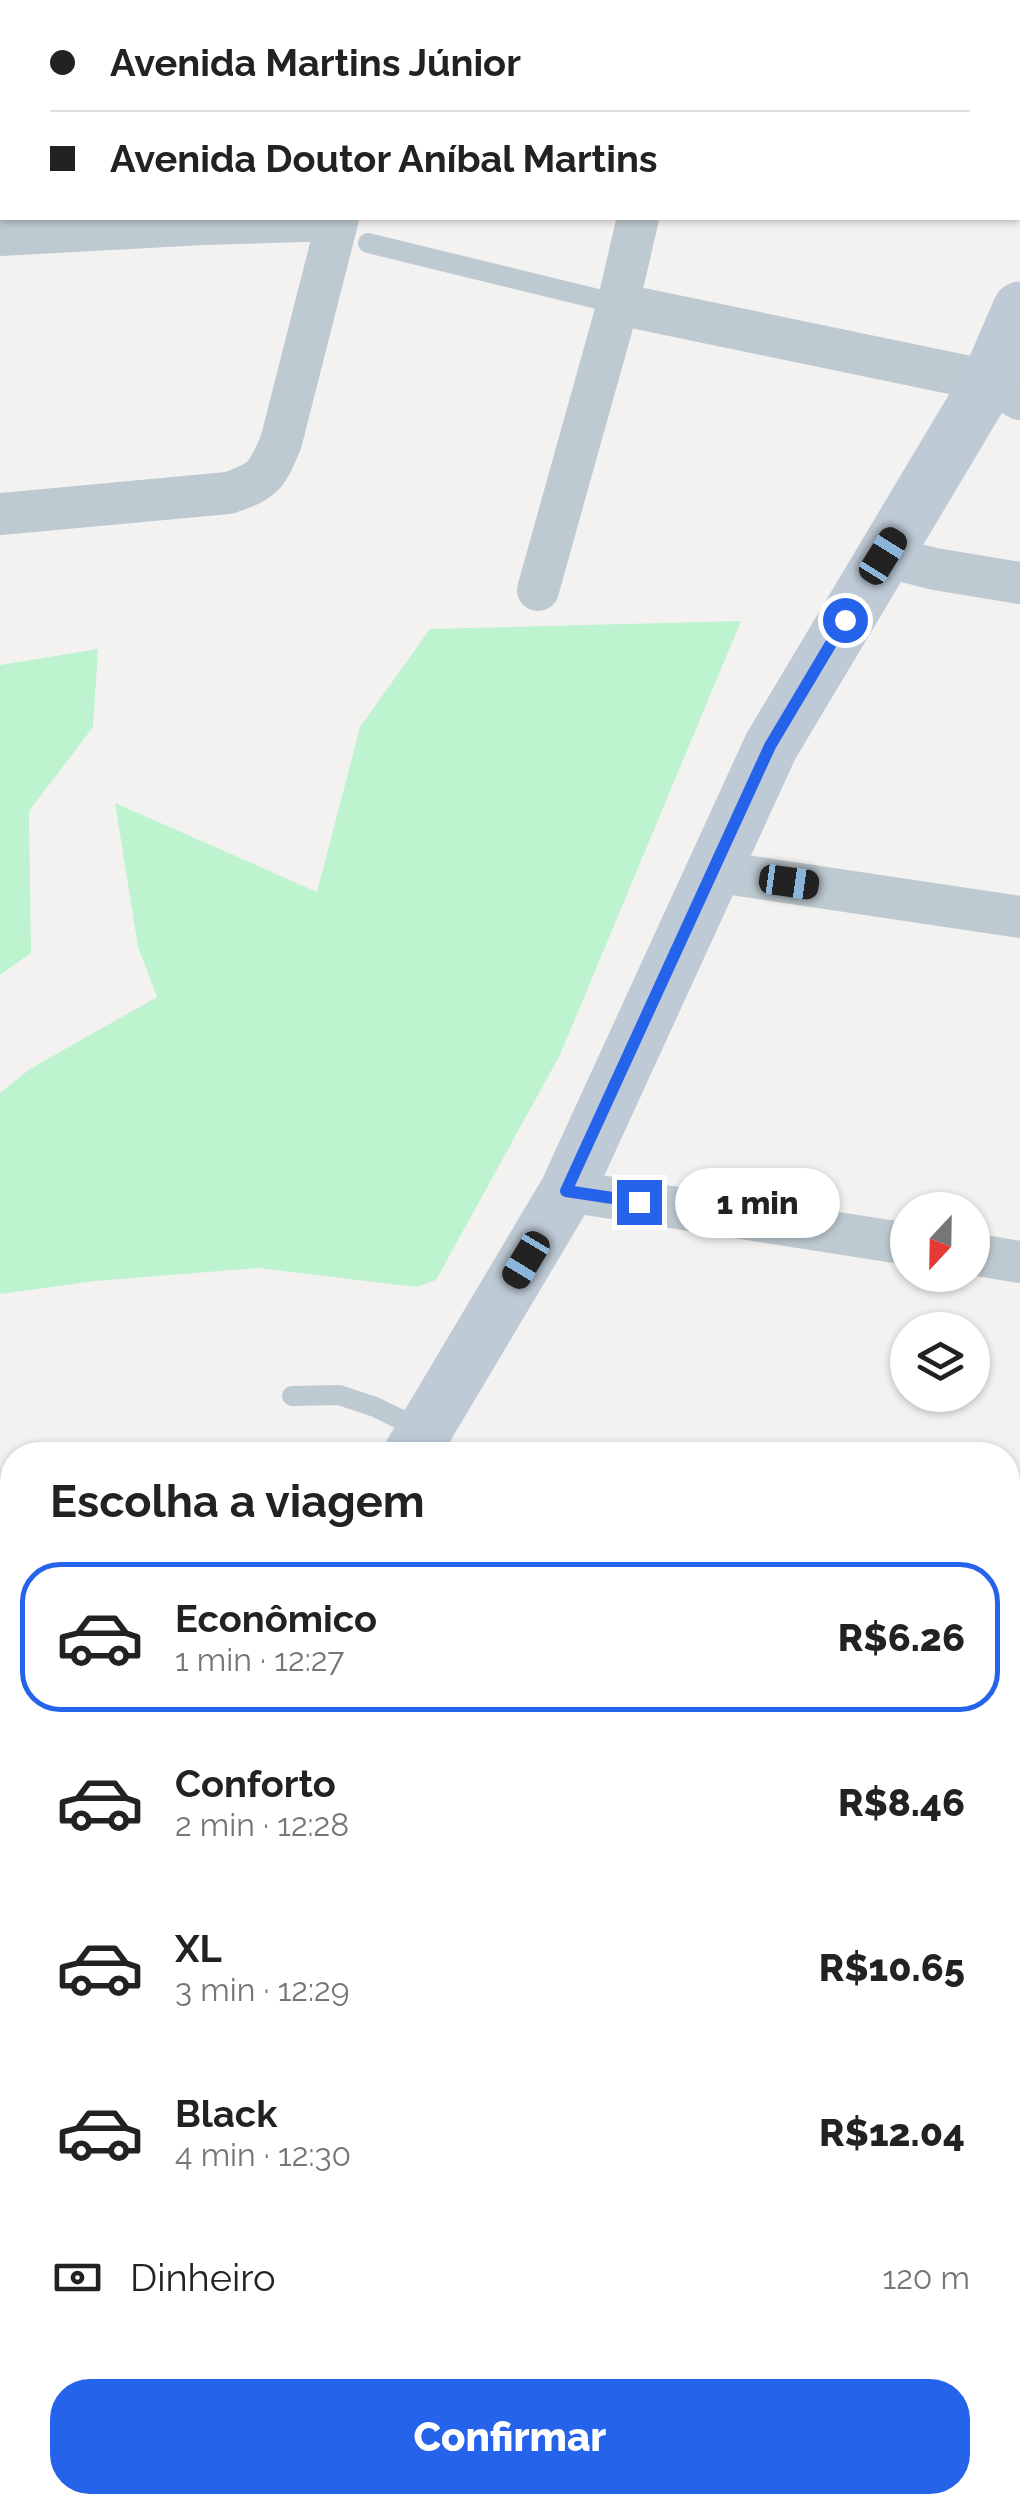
<!DOCTYPE html>
<html lang="pt">
<head>
<meta charset="utf-8">
<style>
  :root { --surface:#fff; --page:#f6f6f6; --text:#222; --muted:#767676; --line:#e0e0e0; --accent:#2563eb }
  body { margin:0; font-family:Raleway,sans-serif; background:var(--page); color:var(--text); height:100vh; display:flex; flex-direction:column; font-size:38px; white-space:nowrap }
  * { box-sizing:border-box; margin:0 }
  p { font-size:32px; color:var(--muted) }
  .icon { flex:none; width:55px; height:55px; fill:none; stroke:currentColor; stroke-width:2; stroke-linecap:round; stroke-linejoin:round }
  .map { position:relative; flex:1; overflow:hidden }
  .side { position:absolute; left:0px; top:1442px; width:1020px; height:1072px; display:flex; flex-direction:column; background:var(--surface); border-radius:40px 40px 0 0; box-shadow:0 2px 8px #0004 }
  .side>* { flex:none }
  .top-card { position:absolute; left:0px; top:0px; width:1020px; height:220px; box-shadow:0 2px 8px #0004; display:grid; align-content:center; height:220px; padding:0 50px; background:var(--surface) }
  .needle { width:65px; rotate:202deg }
  .buttons { position:absolute; left:890px; top:1192px; display:grid; gap:20px }
  .buttons a { display:grid; place-items:center; width:100px; height:100px; border-radius:50%; background:var(--surface); box-shadow:0 2px 8px #0004; font-size:50px }
  .end { position:absolute; width:45px; height:45px; margin:-22px; border:12px solid #2563eb; background:#fff; box-shadow:0 0 0 5px #fff }
  .from { border-radius:50% }
  .bubble { position:absolute; height:70px; border-radius:35px; background:var(--surface); box-shadow:0 2px 8px #0004; font-size:32px; font-weight:800; line-height:70px; text-align:center }
  .car { position:absolute; width:30px; height:60px; margin:-30px -15px; border-radius:12px; box-shadow:0 0 8px 2px #0007; background:linear-gradient(#222 24%,#8ab4d8 0 40%,#222 0 76%,#8ab4d8 0 86%,#222 0) }
  .top-card b { display:flex; align-items:center; gap:35px; height:95px; font-size:38px }
  .top-card b+b { border-top:2px solid var(--line) }
  .top-card i { width:25px; height:25px; background:var(--text) }
  ul { padding:0; list-style:none }
  li { display:flex; align-items:center; gap:30px; height:150px; margin:0 20px 15px; padding:0 30px; border:5px solid transparent; border-radius:40px }
  li div { flex:1 }
  li b { display:block; font-size:38px }
  li em { font-style:normal; font-weight:800 }
  li.current { border-color:var(--accent) }
  li>.icon { width:90px; height:90px; stroke-width:1.5 }
  h2 { padding:0 50px; font-size:45px; line-height:120px }
  .pay { display:flex; align-items:center; gap:25px; height:110px; padding:0 50px; font-size:38px }
  .pay p { margin-inline-start:auto }
  .button { display:flex; gap:20px; margin-top:auto; padding:20px 50px }
  .button a { flex:1; height:115px; border-radius:40px; background:var(--accent); color:#fff; font-size:40px; font-weight:800; line-height:115px; text-align:center }
  .map>svg:first-child { display:block }
  .green { fill:#bef3d0 }
  .lines { fill:none; stroke-linecap:round; stroke-linejoin:round }
  .lane { stroke:#becad1; stroke-width:20 }
  .street { stroke:#becad1; stroke-width:42 }
  .secondary { stroke:#becbd6; stroke-width:55 }
  .route { stroke:#2563eb; stroke-width:12 }
</style>
</head>
<body>
<div class="map">
<svg width="1020" height="2513" viewBox="0 0 1020 2513">
  <rect width="100%" height="100%" fill="#f4f1f1"/>
  <g class="green">
    <path d="M741,621L560,1055L436,1280L416,1287L258,1268L95,1281L0,1294V1093L30,1069L157,997L138,947L115,803L317,892L360,727L430,629Z"/>
    <path d="M98,649L93,727L29,811L31,953L0,975V665Z"/>
  </g>
  <g class="lines">
    <g class="lane">
      <path d="M368,243L618,304"/>
      <path d="M292,1396L339,1395L375,1407L422,1430"/>
      <path d="M0,1975L12,1973"/>
    </g>
    <g class="street">
      <path d="M559,0L569,2"/>
      <path d="M399,2V0"/>
      <path d="M689,2V0"/>
      <path d="M0,64L2,66"/>
      <path d="M1018,107L1020,108"/>
      <path d="M0,235L203,224L337,220"/>
      <path d="M618,304L989,381L1020,399"/>
      <path d="M0,514L228,493C264,481 267,476 281,442L338,218"/>
      <path d="M883,556L935,569L1020,583"/>
      <path d="M538,590L618,304L638,218"/>
      <path d="M712,871L1020,917"/>
      <path d="M567,1191L908,1244"/>
      <path d="M972,1254L1020,1262"/>
      <path d="M1008,1599L1020,1601"/>
      <path d="M1008,1932L1020,1934"/>
      <path d="M1008,2248L1011,2267L1008,2281"/>
      <path d="M0,2287L12,2291"/>
      <path d="M418,2513L427,2502"/>
    </g>
    <g class="secondary">
      <path d="M410,1455L567,1191L771,746L989,381L1020,309"/>
      <path d="M72,2513L73,2502"/>
    </g>
  </g>
  <g class="lines">
    <path class="route" d="M639,1202L566,1191L770,746L845,620"/>
  </g>
</svg>
<div class="buttons">
<a><svg class="needle" viewBox="-14 -14 28 28"><path d="M0-13l5 13h-10z" fill="#e53935"/><path d="M0 13l5-13h-10z" fill="#767676"/></svg></a>
<a><svg class="icon" aria-label="layers" viewBox="0 0 24 24"><path d="M12 4l9 5-9 5-9-5zM3 14l9 5 9-5"/></svg></a>
</div>
<i class="end from" style="left:845px;top:620px"></i>
<i class="end" style="left:639px;top:1202px"></i>
<div class="bubble" style="left:675px;top:1168px;width:165px">1 min</div>
<i class="car" style="left:883px;top:556px;rotate:32deg"></i>
<i class="car" style="left:789px;top:882px;rotate:98deg"></i>
<i class="car" style="left:526px;top:1260px;rotate:211deg"></i>
<div class="top-card">
<b><i class="from"></i>Avenida Martins Júnior</b>
<b><i></i>Avenida Doutor Aníbal Martins</b>
</div>
<section class="side">
<h2>Escolha a viagem</h2>
<ul>
<li class="current"><svg class="icon" aria-label="car" viewBox="0 0 24 24"><path d="M5 17H2v-5l4-1 3-4h7l3 4 3 1v5h-3M9 17h6M6 11h13"/><circle cx="7" cy="17" r="2"/><circle cx="17" cy="17" r="2"/></svg><div><b>Econômico</b><p>1 min · 12:27</p></div><em>R$6.26</em></li>
<li><svg class="icon" aria-label="car" viewBox="0 0 24 24"><path d="M5 17H2v-5l4-1 3-4h7l3 4 3 1v5h-3M9 17h6M6 11h13"/><circle cx="7" cy="17" r="2"/><circle cx="17" cy="17" r="2"/></svg><div><b>Conforto</b><p>2 min · 12:28</p></div><em>R$8.46</em></li>
<li><svg class="icon" aria-label="car" viewBox="0 0 24 24"><path d="M5 17H2v-5l4-1 3-4h7l3 4 3 1v5h-3M9 17h6M6 11h13"/><circle cx="7" cy="17" r="2"/><circle cx="17" cy="17" r="2"/></svg><div><b>XL</b><p>3 min · 12:29</p></div><em>R$10.65</em></li>
<li><svg class="icon" aria-label="car" viewBox="0 0 24 24"><path d="M5 17H2v-5l4-1 3-4h7l3 4 3 1v5h-3M9 17h6M6 11h13"/><circle cx="7" cy="17" r="2"/><circle cx="17" cy="17" r="2"/></svg><div><b>Black</b><p>4 min · 12:30</p></div><em>R$12.04</em></li>
</ul>
<div class="pay"><svg class="icon" aria-label="cash" viewBox="0 0 24 24"><path d="M3 7h18v10H3z"/><circle cx="12" cy="12" r="2"/></svg>Dinheiro<p>120 m</p></div>
<div class="button"><a>Confirmar</a></div>
</section>
</div>
</body>
</html>
